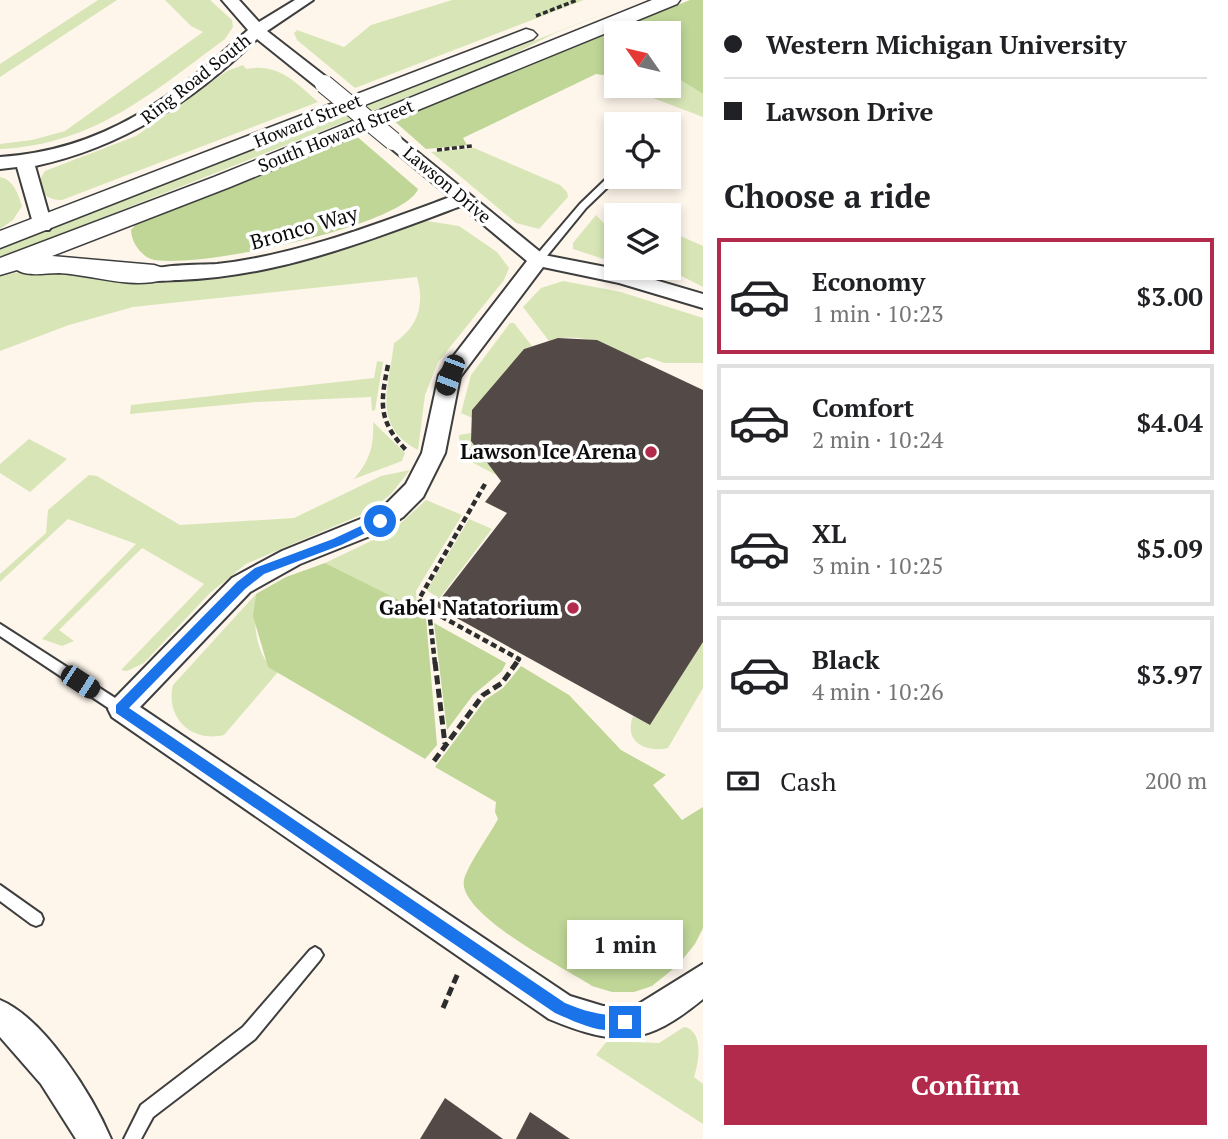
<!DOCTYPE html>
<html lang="en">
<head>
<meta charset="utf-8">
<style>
  :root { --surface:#fff; --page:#f6f6f6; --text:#202124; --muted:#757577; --line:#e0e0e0; --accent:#b32b4c }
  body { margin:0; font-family:"PT Serif",serif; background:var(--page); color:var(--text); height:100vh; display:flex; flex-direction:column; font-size:26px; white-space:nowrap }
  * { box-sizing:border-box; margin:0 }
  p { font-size:23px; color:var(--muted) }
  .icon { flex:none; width:38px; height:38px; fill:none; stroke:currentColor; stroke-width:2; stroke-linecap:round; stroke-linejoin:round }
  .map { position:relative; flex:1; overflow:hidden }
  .sheet { display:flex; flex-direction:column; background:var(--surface); width:525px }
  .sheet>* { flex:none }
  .hud { display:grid; align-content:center; height:154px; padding:0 21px; background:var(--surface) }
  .needle { width:46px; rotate:304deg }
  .fabs { position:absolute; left:604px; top:21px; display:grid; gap:14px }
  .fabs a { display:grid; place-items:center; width:77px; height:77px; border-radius:0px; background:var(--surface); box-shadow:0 4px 10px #0003; font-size:35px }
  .end { position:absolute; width:32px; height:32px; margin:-16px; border:9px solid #1a73e8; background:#fff; box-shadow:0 0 0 4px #fff }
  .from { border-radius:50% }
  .bubble { position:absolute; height:49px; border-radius:0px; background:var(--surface); box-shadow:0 4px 10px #0003; font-size:23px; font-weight:600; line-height:49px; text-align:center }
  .car { position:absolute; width:21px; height:42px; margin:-21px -10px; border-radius:9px; box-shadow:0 0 5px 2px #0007; background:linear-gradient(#222 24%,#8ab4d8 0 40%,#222 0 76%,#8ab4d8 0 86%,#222 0) }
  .hud b { display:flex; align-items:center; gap:24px; height:66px; font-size:26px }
  .hud b+b { border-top:2px solid var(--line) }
  .hud i { width:18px; height:18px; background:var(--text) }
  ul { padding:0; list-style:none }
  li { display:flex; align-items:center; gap:21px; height:116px; margin:0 14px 10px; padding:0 7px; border:4px solid var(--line); border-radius:0px }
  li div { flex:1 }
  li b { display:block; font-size:26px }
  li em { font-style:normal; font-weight:600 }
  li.active { border-color:var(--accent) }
  li>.icon { width:63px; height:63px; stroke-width:1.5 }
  h2 { padding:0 21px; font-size:32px; line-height:84px }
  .pay { display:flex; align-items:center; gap:18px; height:77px; padding:0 21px; font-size:26px }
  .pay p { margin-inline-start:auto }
  .cta { display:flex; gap:14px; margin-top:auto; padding:14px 21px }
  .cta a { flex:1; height:80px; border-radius:0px; background:var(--accent); color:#fff; font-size:28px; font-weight:600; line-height:80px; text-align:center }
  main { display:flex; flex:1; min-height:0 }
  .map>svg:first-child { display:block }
  .green { fill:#d8e6b7 }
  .forest { fill:#bfd697 }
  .building { fill:#534a48 }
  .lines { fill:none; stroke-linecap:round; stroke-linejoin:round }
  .service-casing { stroke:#3e3e3e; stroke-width:4 }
  .minor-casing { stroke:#3e3e3e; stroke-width:4 }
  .tertiary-casing { stroke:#3e3e3e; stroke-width:3 }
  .path-far2 { stroke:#2d2d2d; stroke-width:3.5; stroke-dasharray:5 2.5; stroke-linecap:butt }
  .path-far1 { stroke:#2d2d2d; stroke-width:4.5; stroke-dasharray:6 3.5; stroke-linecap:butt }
  .path { stroke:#2d2d2d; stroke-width:5; stroke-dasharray:9 4.5; stroke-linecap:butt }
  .service { fill:#fff; fill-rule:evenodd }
  .minor { fill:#fff; fill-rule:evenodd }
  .tertiary { fill:#fff; fill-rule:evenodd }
  .minor-bridge-casing { stroke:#3e3e3e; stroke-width:20; stroke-linecap:butt }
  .minor-bridge { stroke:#fff; stroke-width:18 }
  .route { fill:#1a73e8 }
  .poi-dot { fill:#b32b4c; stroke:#fff; stroke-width:2.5 }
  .labels { text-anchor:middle; stroke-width:7; stroke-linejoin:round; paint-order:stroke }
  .far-street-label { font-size:18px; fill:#0b0b0b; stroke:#fff }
  .street-label { font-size:21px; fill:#0b0b0b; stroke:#fff }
  .poi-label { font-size:21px; font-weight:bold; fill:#0b0b0b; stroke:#fff; text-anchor:end }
</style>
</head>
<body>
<main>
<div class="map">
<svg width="703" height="1139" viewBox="0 0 703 1139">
  <rect width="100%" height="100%" fill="#fef6eb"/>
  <g class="green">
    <path d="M98,0H117L0,77V64Z"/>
    <path d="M165,0H210L232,20L233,27L225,39C153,92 94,145 0,149V144L32,140L65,131L203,32L191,26Z"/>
    <path d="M452,0H584L355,88L297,40L294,33L297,30L344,47L371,25Z"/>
    <path d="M639,0L555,33L504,59L0,258V247Z"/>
    <path d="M243,65L246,69C279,63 295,82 318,102L62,200C44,201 33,187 45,171L136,136L227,71Z"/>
    <path d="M669,73L703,94V117L621,86H668Z"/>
    <path d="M474,148L560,185L567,192L568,197L539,229L516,223L431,152Z"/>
    <path d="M0,177C14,180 18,194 22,206L13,220L0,229Z"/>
    <path d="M596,215L616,236V263L573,249V243Z"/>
    <path d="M421,220L459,226L497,252L509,268L504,280L438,362L425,395L418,450C371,425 389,388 394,343C418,327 425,305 417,277L133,307L69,325L0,351V277C15,273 31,268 47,269C91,271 135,283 180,280C265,274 341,246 421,220Z"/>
    <path d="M669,231L703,246V287L666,268H668Z"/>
    <path d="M563,281L621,292L703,318V363H664L648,357L638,360C611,347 580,330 549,341L523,307L541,288Z"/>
    <path d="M510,323H514L532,346L524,349L472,418L461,413L471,375Z"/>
    <path d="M377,361L383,362L375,410L372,411L371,397L257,402L130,414L131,405L374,378Z"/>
    <path d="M373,422L405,453L402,461L354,479C370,460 374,446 373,422Z"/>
    <path d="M471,433V441L504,479L460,456L459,435Z"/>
    <path d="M29,439L67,459L30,492L0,473V464Z"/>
    <path d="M410,470L391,494L370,511L246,564L210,593L144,663L127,671L121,670L204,584L142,548L59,630L74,641L62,646L42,639L136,544L68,519L0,582V574L46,533L48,510L89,475L97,476L180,525L294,518L381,476Z"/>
    <path d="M426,500L462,515L416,591L417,610L325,563L392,531Z"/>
    <path d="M469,519L492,529L439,599L427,590Z"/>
    <path d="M256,594C253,619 254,658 278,672L224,735C191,743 165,717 173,685Z"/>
    <path d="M703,642V688L668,748C646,753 623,742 633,716L650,725Z"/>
    <path d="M684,1027C703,1030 700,1060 694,1077L703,1084V1124L596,1055L607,1041L659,1043Z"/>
  </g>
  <g class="forest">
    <path d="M690,0H703V94L669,73L668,33H616V77L596,74L463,138L467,145L426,149L392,119Z"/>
    <path d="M354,134L418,189C404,226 190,271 151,259C140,255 131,241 131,230L139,221Z"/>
    <path d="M325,563L413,607L426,618L437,745L425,759L268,667L253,616L256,594L286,577Z"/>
    <path d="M434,623L506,663L502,671L473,695L447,730Z"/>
    <path d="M521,666L569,695L621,750L666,775L653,785L682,820L703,807V928L695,944L678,965L652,986L634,992H612L592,986C566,969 457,914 464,880C468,864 489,836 498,819L495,812L496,802L435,767L485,700L503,688Z"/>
  </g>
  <g class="building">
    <path d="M558,338L597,340L703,390V642L650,725L435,606L507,513L485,502L501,481L471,441L472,410L524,349Z"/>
    <path d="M445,1098L503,1139H420Z"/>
    <path d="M530,1112L570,1139H516Z"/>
  </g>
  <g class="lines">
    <defs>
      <g id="service">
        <path d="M609,178L612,179V183L586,208L542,262H534V258L580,204L606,179Z"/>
        <path d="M0,624L126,705L128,709L126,713L121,715L116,713L0,636Z"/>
        <path d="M0,885L41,914L43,919L41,924L36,926L31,924L0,901Z"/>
        <path d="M315,947L320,950L323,955L320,960L255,1039L153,1117L141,1139H124L141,1105L243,1027L310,950Z"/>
      </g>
      <g id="minor">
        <path d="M222,0H239L259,22L295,0H313L267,31L330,80L333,84L330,88H318L257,39C193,101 123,147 35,166L52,226L49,230H35L17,167L0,169V157C105,150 173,97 248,30Z"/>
        <path d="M393,136L399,137L544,255L621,270L703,294V308L619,283L543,267L460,377L445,453L423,497L403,517L380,532L300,564L250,592L140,707L570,996L603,1006L637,1005L703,964V999C646,1046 616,1047 549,1019L112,717L108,709L112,701L232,578L282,551L363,518L386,504L406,484L422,453L439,375L527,261L461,206C370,240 277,277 179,280C168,280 151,284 144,274C150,264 202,265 217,264C297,255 374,225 450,197L387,145L384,141L387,137Z"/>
        <path d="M0,1000C44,1018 93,1096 111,1139H76L41,1084L0,1037Z"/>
      </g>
      <g id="tertiary">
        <path d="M652,0H680L677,4L230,187L52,256L154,265L163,268L167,274L163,280C130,289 93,275 59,273C45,273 28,277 17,270L0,275V258L214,177Z"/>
        <path d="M526,29L533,31L537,35L533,39L0,248V231Z"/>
      </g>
    </defs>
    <use href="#service" class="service-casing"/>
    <use href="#minor" class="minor-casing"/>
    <use href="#tertiary" class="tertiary-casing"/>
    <g class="path-far2">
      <path d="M536,16L577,0"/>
      <path d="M437,150L472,146"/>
    </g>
    <g class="path-far1">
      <path d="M388,365C380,404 378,421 407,451"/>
      <path d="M485,484L419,599L424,607L519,659L515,664"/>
      <path d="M429,610L435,664"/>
    </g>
    <g class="path">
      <path d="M435,662L445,744"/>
      <path d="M434,761L483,695L502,683L517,662"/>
      <path d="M443,1008L458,973"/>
    </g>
    <use href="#service" class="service"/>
    <use href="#minor" class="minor"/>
    <use href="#tertiary" class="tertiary"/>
    <defs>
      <path id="minor-bridge" d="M324,84L393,141"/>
    </defs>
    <use href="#minor-bridge" class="minor-bridge-casing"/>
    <use href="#minor-bridge" class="minor-bridge"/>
  </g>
  <path class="route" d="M380,517L386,521L384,524L341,545L264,574L245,589L129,708L565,1003C586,1012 603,1016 625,1015L632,1022L630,1027C605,1037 578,1023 555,1013L116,713V705L237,582L255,568L333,539Z"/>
  <g class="poi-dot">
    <circle cx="651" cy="452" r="7"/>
    <circle cx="573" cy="608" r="7"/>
  </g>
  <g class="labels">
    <g class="far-street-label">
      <text transform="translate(196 79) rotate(-38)" y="6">Ring Road South</text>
      <text transform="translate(308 121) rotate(-22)" y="6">Howard Street</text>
      <text transform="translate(336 136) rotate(-22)" y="6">South Howard Street</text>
      <text transform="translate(447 185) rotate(40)" y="6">Lawson Drive</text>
    </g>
    <g class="street-label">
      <text transform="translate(304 228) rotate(-16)" y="7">Bronco Way</text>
    </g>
    <g class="poi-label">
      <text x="637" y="459">Lawson Ice Arena</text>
      <text x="559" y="615">Gabel Natatorium</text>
    </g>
  </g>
</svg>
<div class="fabs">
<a><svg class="needle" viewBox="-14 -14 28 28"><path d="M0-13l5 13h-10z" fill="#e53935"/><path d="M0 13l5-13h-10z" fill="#757577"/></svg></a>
<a><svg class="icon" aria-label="locate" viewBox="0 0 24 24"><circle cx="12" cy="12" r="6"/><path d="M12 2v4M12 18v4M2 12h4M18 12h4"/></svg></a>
<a><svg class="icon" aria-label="layers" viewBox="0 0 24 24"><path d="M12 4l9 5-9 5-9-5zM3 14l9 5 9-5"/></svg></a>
</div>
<i class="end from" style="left:380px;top:521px"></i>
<i class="end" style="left:625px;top:1022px"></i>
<div class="bubble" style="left:567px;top:920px;width:116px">1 min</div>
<i class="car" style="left:450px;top:375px;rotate:201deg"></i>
<i class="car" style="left:80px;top:682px;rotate:123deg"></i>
</div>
<section class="sheet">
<div class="hud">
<b><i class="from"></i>Western Michigan University</b>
<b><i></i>Lawson Drive</b>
</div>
<h2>Choose a ride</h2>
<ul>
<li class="active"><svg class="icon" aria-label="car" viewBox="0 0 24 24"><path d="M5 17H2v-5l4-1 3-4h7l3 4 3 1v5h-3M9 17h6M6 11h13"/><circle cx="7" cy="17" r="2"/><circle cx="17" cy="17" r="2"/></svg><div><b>Economy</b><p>1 min · 10:23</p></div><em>$3.00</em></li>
<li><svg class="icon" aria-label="car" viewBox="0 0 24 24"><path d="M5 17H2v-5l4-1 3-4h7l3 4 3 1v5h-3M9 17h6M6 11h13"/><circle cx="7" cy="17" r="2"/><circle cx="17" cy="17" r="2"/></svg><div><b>Comfort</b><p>2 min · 10:24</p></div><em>$4.04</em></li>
<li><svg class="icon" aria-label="car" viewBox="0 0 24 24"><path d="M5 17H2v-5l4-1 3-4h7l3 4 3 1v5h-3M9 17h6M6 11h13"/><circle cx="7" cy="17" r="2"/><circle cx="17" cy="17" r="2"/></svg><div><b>XL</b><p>3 min · 10:25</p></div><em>$5.09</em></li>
<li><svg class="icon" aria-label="car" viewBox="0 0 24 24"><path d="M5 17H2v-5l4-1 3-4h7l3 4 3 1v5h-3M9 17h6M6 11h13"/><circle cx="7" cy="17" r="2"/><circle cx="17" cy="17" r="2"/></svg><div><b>Black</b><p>4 min · 10:26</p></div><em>$3.97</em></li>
</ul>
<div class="pay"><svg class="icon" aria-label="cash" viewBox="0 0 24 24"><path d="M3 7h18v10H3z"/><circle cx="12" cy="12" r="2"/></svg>Cash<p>200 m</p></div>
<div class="cta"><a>Confirm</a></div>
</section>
</main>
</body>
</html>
